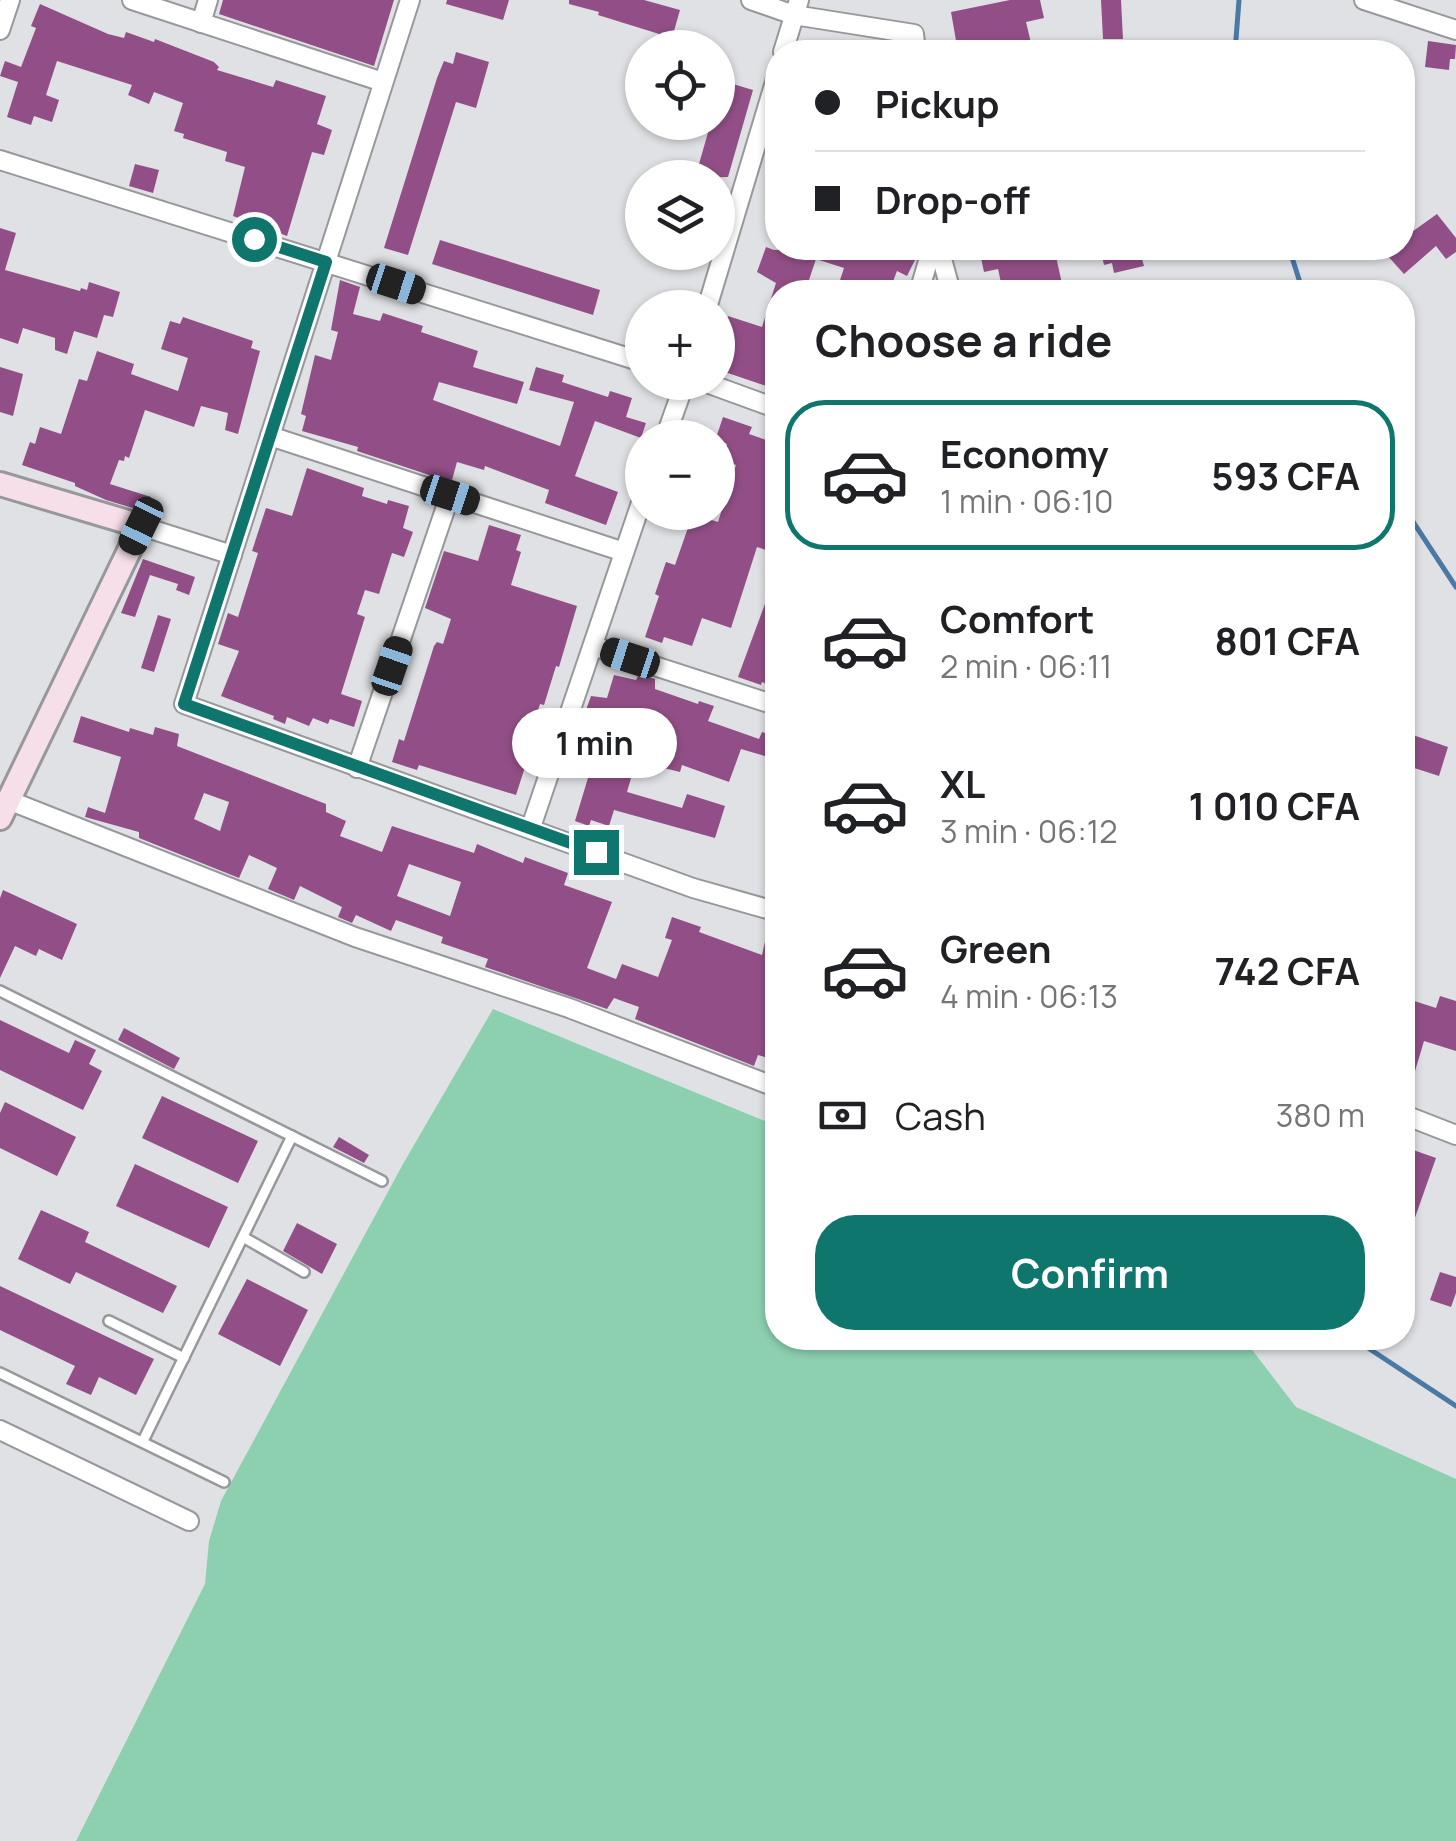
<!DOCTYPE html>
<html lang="en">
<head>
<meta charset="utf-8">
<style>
  :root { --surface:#fff; --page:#f6f6f6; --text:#202124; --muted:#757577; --line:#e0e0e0; --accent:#0f766e }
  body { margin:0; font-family:Manrope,sans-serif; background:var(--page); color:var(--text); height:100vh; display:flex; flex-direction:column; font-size:38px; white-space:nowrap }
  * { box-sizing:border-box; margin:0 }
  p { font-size:32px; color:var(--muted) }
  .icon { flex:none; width:55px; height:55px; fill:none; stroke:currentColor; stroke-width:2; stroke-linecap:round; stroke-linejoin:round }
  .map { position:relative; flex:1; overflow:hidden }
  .sheet { position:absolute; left:765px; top:280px; width:650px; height:1070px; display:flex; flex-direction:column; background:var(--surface); border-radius:40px; box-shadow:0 2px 8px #0004 }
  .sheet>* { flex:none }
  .top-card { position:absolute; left:765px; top:40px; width:650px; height:220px; border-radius:40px; box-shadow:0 2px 8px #0004; display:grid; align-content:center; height:220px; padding:0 50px; background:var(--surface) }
  .controls { position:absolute; left:625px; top:30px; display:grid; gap:20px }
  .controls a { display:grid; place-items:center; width:110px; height:110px; border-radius:50%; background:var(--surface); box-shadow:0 2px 8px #0004; font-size:50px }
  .end { position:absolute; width:45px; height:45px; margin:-22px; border:12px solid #0f766e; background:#fff; box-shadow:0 0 0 5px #fff }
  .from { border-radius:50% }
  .bubble { position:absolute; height:70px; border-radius:35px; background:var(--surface); box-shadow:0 2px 8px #0004; font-size:32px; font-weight:700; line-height:70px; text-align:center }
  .car { position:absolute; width:30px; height:60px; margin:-30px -15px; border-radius:12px; box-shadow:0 0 8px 2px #0007; background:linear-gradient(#222 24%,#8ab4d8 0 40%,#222 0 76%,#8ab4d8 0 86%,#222 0) }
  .top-card b { display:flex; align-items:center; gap:35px; height:95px; font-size:38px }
  .top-card b+b { border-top:2px solid var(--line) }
  .top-card i { width:25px; height:25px; background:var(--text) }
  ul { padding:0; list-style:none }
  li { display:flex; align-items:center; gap:30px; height:150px; margin:0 20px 15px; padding:0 30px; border:5px solid transparent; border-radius:40px }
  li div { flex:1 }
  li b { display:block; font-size:38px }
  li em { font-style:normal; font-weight:700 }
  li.current { border-color:var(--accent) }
  li>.icon { width:90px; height:90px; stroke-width:1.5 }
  h2 { padding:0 50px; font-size:45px; line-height:120px }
  .pay { display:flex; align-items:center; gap:25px; height:110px; padding:0 50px; font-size:38px }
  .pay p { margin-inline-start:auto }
  .action { display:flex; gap:20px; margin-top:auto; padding:20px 50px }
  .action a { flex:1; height:115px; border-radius:40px; background:var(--accent); color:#fff; font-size:40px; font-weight:700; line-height:115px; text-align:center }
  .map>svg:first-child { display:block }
  .green { fill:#8cd0b0 }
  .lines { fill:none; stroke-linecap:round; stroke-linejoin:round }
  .stream { stroke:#4a79a6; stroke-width:5 }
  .building { fill:#924f87; fill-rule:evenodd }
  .lane-casing { stroke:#97989b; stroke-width:14 }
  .street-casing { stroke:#97989b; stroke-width:22 }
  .secondary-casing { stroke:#97989b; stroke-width:28 }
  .lane { stroke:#fff; stroke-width:9 }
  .street { stroke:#fff; stroke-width:18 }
  .secondary { stroke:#f7dfea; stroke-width:22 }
  .route { stroke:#0f766e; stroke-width:12 }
</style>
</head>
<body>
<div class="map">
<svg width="1456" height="1841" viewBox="0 0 1456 1841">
  <rect width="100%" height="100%" fill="#e0e1e4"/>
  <path class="green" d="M493,1009L777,1126L778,1338H1243L1296,1407L1456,1479V1841H76L205,1584L209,1541L221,1501L403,1164Z"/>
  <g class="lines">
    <g class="stream">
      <path d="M1235,52L1239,0"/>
      <path d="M1289,248L1303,292"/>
      <path d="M1402,505L1456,587"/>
      <path d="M1353,1338L1456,1406"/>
    </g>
  </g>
  <g class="building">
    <path d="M223,0H394L374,66L219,14Z"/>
    <path d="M447,0H509L503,20L446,4Z"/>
    <path d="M569,0H644L680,10L672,38L598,15L599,12L569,4Z"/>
    <path d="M1010,0H1040L1044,18L1026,22L1031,43L958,52L951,12Z"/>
    <path d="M1101,0H1121L1123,39H1103Z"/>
    <path d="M40,4L108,34L124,38L126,32L154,42L155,39L214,62L219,67L217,70L273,87L276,80L326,96L317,124L332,130L324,155L312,152L287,236L233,216L245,167L225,161L227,152L183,138L184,134L174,131L183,103L154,92L149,104L128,95L132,85L57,61L46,95L59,100L52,122L34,116L31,125L7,117L18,82L0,76L5,61L21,67L36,28L31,26Z"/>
    <path d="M1428,41L1456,45L1455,59H1450L1449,70L1425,67Z"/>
    <path d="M456,52L489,62L476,108L456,102L408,255L384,248L437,78L444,61L453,64Z"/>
    <path d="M723,81L753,90L728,177L695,178L711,122H718V99Z"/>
    <path d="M135,164L159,170L153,193L129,186Z"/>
    <path d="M1437,214L1456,238V252L1446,259L1436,246L1404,274L1386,254L1393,248H1402V239Z"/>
    <path d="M0,228L16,233L5,270L80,291L81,288L87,290L89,282L120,292L113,317L104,315L97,338L74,331L67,354L55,350V338L23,328L18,344L0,338Z"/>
    <path d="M440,240L600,290L593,315L432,264Z"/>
    <path d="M766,247L774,250L902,248L917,256L907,276L897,271L889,292H836L844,268L816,259L805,292H778V390L719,370L726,347L719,345L728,316L762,327L776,283L757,272Z"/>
    <path d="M979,248H1047L1048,253L1055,252L1063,288L1039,292H1003L998,269L984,272Z"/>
    <path d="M1100,248H1139L1144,266L1114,273L1112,263L1104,265Z"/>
    <path d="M340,280L360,287L353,314L380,321L383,313L423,326L421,332L478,351L473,367L524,382L517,404L439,382L433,400L560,446L574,402L529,390L536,367L564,375L562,382L608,397L610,391L632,398L626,417L646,423L641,438L595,421L575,476L618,492L606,525L545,503L549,490L485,466L484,470L457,462L452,480L429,475L357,451L358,447L302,431L306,416L301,414L315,355L331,360L338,332L331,330Z"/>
    <path d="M183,317L253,341L251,348L260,351L238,434L225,430L228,413L201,406L194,427L145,410L129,458L125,456L124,461L119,460L110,484L151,497L146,512L106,500L75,486V483L22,465L30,442L35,444L40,427L61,434L79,379L87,381L97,351L134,364L131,374L178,391L188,358L161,349L170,321L180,324Z"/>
    <path d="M0,367L23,374L13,416L0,412Z"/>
    <path d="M723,417L752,427L749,434L778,444V554L757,547L731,628L702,618L692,646L664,637L662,643L645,637L659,596L655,594L666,562L675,565L690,522L699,525L702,517L718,522L736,465L722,460L727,444L716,438Z"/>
    <path d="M307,468L364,488L362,496L387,504L388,500L409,506L403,528L413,532L404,557L392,553L379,594L365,590L357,614L365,617L341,694L362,701L354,727L330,719L328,724L313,718L309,726L287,717L285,724L273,719L274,716L221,696L239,651L218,644L228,613L238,617L258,553L252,551L266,508L292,516Z"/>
    <path d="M489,525L521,535L516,550L521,552L511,585L577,606L559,667L556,666L544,705L540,704L521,763L526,764L516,795L419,765L417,770L392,762L399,739L404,741L434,646L437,642L443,644L451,619L425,608L444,551L478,561Z"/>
    <path d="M143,559L195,577L189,595L176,590L178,584L150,575L135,617L121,613Z"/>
    <path d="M776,574L778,669L769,685L762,682L761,685L738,677Z"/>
    <path d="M158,615L171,619L154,672L141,668Z"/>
    <path d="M639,674L655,679V689L698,704L699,701L714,706L708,721L759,739L762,732L778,737V760L741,749L729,782L682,765L680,772L636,761L627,792L682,808L687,794L725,806L715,838L614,810L609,826L591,820L589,826L575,821L594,758L585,755L590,740L577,735L591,696L607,698L614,675L636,680Z"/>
    <path d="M81,716L129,732L130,728L153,735L155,727L179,734L177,746L326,804V812L346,821L340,836L382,852L392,826L474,853L477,844L523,863L525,857L568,873L564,885L612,902L587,968L616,979L622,964L658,977L672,940L665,938L672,917L701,927L699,932L762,955L766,937L778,940V1061L758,1055L754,1066L635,1019L639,1007L614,998L607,1009L485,967L488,959L441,943L443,937L396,920L391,931L356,915L352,923L338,917L342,907L300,886L294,900L268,889L277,868L249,855L239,878L139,838V832L85,817L88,807L105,813L121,757L73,742ZM204,793L229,802L220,831L194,819ZM409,864L461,882L450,916L397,896Z"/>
    <path d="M1410,734L1448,747L1439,776L1402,764Z"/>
    <path d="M3,890L77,924L62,960L39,949L36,956L15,946L0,978V898Z"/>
    <path d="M1440,996L1456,1001V1051L1424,1041L1406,1101L1402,1100V997L1436,1008Z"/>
    <path d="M0,1020L69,1053L75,1040L96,1050L89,1064L102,1071L83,1110L0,1070Z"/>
    <path d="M124,1028L180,1058L174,1069L118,1040Z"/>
    <path d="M162,1096L258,1141L238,1183L142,1138Z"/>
    <path d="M5,1102L76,1137L57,1176L0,1148V1113Z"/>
    <path d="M339,1137L369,1155L364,1163L333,1147Z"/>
    <path d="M1402,1146L1436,1158L1405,1246L1402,1245Z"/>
    <path d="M135,1164L228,1207L209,1248L116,1206Z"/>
    <path d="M41,1210L89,1232L85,1242L177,1286L163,1313L76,1272L70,1284L18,1259Z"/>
    <path d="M297,1223L337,1244L322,1274L283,1251Z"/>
    <path d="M1440,1272L1456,1277V1293L1451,1307L1430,1300Z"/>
    <path d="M247,1279L308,1310L280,1366L218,1334Z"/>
    <path d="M0,1286L154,1359L136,1395L99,1377L91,1395L66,1384L75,1366L0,1330Z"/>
  </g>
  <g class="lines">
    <defs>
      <g id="lane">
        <path d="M0,991L382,1181"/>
        <path d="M243,1237L304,1272"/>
        <path d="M109,1321L184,1358"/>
        <path d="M0,1373L224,1482"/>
        <path d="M143,1441L292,1136"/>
      </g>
      <g id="street">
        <path d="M132,0L383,82"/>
        <path d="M410,0L184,704L693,888L778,912"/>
        <path d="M751,0L794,15L914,34L916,52"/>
        <path d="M1364,0L1456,30"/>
        <path d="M201,23L208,0"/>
        <path d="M0,30L10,0"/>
        <path d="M783,52L799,0"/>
        <path d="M0,160L642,362"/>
        <path d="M939,248L951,292"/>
        <path d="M919,292L932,248"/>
        <path d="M707,308L778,72"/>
        <path d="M704,382L778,409"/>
        <path d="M270,436L624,552"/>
        <path d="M665,438L685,382"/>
        <path d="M141,526L232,555"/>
        <path d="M593,646L778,706"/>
        <path d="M357,768L450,495"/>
        <path d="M8,800L355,937L569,1008L778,1088"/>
        <path d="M531,827L642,500"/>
        <path d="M1402,1114L1456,1135"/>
        <path d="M0,1430L189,1521"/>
      </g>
      <path id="secondary" d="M0,484L141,526L0,818"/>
    </defs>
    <use href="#lane" class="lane-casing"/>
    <use href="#street" class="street-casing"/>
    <use href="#secondary" class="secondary-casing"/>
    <use href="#lane" class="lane"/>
    <use href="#street" class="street"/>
    <use href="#secondary" class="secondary"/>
  </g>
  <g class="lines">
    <path class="route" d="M254,239L326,262L184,704L596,852"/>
  </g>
</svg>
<div class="controls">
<a><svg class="icon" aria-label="locate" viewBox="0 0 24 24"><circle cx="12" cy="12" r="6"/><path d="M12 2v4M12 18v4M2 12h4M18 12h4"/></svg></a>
<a><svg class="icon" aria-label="layers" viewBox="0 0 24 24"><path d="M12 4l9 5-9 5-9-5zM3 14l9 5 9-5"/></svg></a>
<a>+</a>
<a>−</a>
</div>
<i class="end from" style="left:254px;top:239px"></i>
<i class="end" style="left:596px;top:852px"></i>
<div class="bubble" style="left:512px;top:708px;width:165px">1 min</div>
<i class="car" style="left:396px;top:284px;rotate:108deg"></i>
<i class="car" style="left:450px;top:495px;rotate:108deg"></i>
<i class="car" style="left:141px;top:526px;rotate:206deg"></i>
<i class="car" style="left:630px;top:658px;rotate:288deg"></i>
<i class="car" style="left:392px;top:666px;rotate:19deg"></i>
<div class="top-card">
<b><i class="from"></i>Pickup</b>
<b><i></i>Drop-off</b>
</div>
<section class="sheet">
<h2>Choose a ride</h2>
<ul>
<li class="current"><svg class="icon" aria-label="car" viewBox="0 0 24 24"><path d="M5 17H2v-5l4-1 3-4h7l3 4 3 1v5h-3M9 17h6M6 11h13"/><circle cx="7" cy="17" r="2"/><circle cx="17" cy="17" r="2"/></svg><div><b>Economy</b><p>1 min · 06:10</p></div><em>593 CFA</em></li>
<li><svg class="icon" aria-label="car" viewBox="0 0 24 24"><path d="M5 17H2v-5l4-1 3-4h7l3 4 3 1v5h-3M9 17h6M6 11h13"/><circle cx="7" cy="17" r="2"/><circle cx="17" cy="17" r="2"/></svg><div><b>Comfort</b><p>2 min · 06:11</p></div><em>801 CFA</em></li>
<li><svg class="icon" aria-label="car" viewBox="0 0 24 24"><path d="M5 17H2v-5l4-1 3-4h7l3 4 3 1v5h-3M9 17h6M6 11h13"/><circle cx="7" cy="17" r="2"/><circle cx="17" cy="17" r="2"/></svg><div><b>XL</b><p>3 min · 06:12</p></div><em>1 010 CFA</em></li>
<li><svg class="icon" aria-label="car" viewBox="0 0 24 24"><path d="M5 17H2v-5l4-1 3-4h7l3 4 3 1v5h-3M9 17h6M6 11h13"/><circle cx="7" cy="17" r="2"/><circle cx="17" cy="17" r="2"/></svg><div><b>Green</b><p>4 min · 06:13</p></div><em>742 CFA</em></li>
</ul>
<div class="pay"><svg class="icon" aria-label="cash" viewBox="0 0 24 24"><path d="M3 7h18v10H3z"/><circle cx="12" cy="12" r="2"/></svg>Cash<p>380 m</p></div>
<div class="action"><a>Confirm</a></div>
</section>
</div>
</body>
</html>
